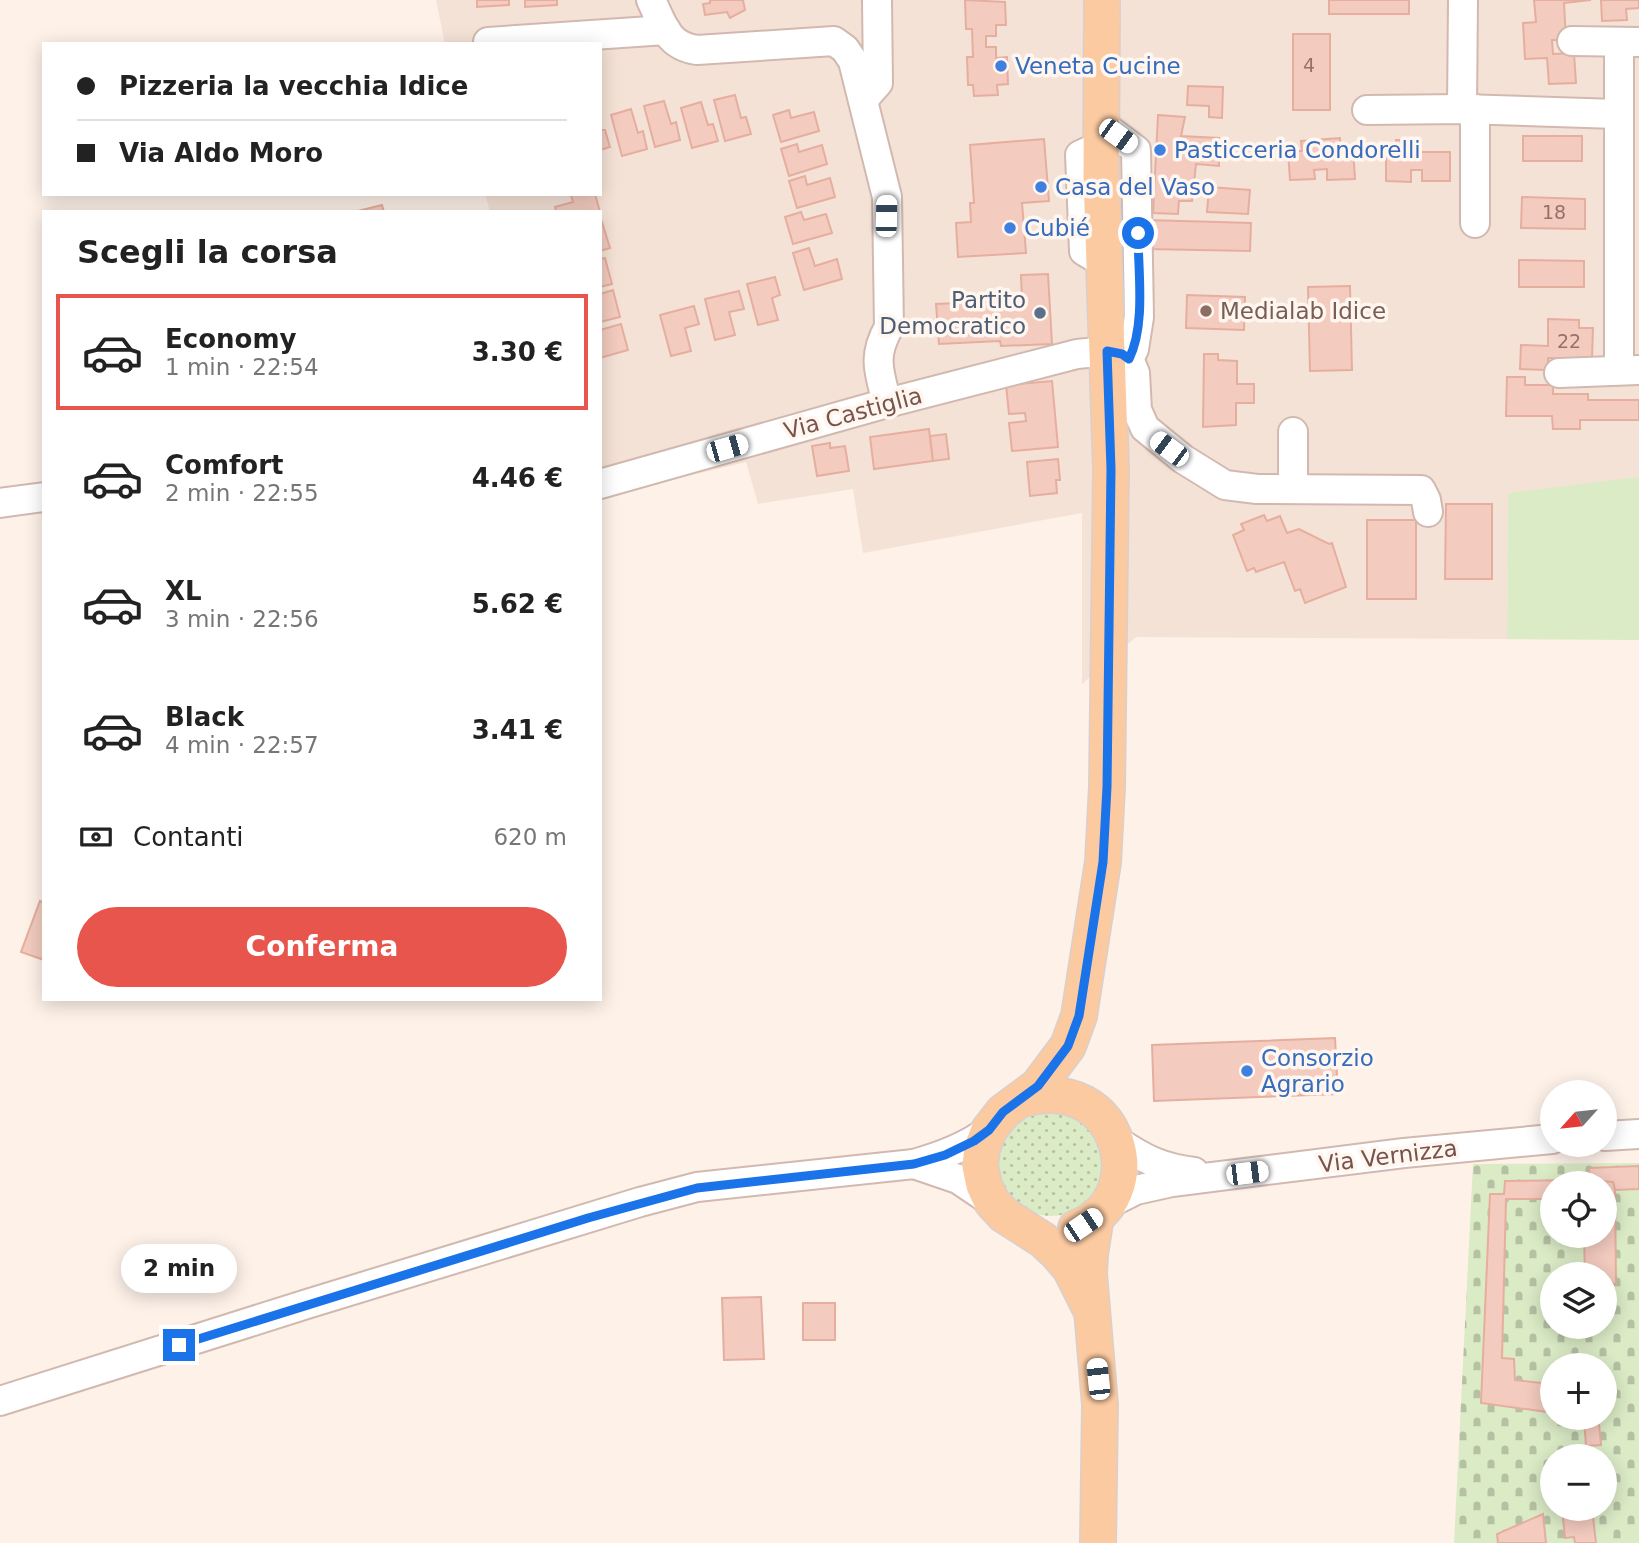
<!DOCTYPE html>
<html lang="it">
<head>
<meta charset="utf-8">
<style>
  :root { --surface:#fff; --page:#f6f6f6; --text:#222; --muted:#767676; --line:#e0e0e0; --accent:#e8554c }
  body { margin:0; font-family:"DejaVu Sans",sans-serif; background:var(--page); color:var(--text); height:100vh; display:flex; flex-direction:column; font-size:26px; white-space:nowrap }
  * { box-sizing:border-box; margin:0 }
  p { font-size:23px; color:var(--muted) }
  .icon { flex:none; width:38px; height:38px; fill:none; stroke:currentColor; stroke-width:2; stroke-linecap:round; stroke-linejoin:round }
  .map { position:relative; flex:1; overflow:hidden }
  .details { position:absolute; left:42px; top:210px; width:560px; height:791px; display:flex; flex-direction:column; background:var(--surface); border-radius:0px; box-shadow:0 4px 18px #0003 }
  .details>* { flex:none }
  .top-card { position:absolute; left:42px; top:42px; width:560px; height:154px; border-radius:0px; box-shadow:0 4px 18px #0003; display:grid; align-content:center; height:154px; padding:0 35px; background:var(--surface) }
  .needle { width:46px; rotate:243deg }
  .controls { position:absolute; left:1540px; top:1080px; display:grid; gap:14px }
  .controls a { display:grid; place-items:center; width:77px; height:77px; border-radius:50%; background:var(--surface); box-shadow:0 4px 18px #0003; font-size:35px }
  .end { position:absolute; width:32px; height:32px; margin:-16px; border:9px solid #1a73e8; background:#fff; box-shadow:0 0 0 4px #fff }
  .from { border-radius:50% }
  .bubble { position:absolute; height:49px; border-radius:24px; background:var(--surface); box-shadow:0 4px 18px #0003; font-size:23px; font-weight:700; line-height:49px; text-align:center }
  .car { position:absolute; width:21px; height:42px; margin:-21px -10px; border-radius:9px; box-shadow:0 0 5px 2px #0007; background:linear-gradient(#fff 24%,#345 0 40%,#fff 0 76%,#345 0 86%,#fff 0) }
  .top-card b { display:flex; align-items:center; gap:24px; height:66px; font-size:26px }
  .top-card b+b { border-top:2px solid var(--line) }
  .top-card i { width:18px; height:18px; background:var(--text) }
  ul { padding:0; list-style:none }
  li { display:flex; align-items:center; gap:21px; height:116px; margin:0 14px 10px; padding:0 21px; border:4px solid transparent; border-radius:0px }
  li div { flex:1 }
  li b { display:block; font-size:26px }
  li em { font-style:normal; font-weight:700 }
  li.selected { border-color:var(--accent) }
  li>.icon { width:63px; height:63px; stroke-width:1.5 }
  h2 { padding:0 35px; font-size:32px; line-height:84px }
  .pay { display:flex; align-items:center; gap:18px; height:77px; padding:0 35px; font-size:26px }
  .pay p { margin-inline-start:auto }
  .action { display:flex; gap:14px; margin-top:auto; padding:14px 35px }
  .action a { flex:1; height:80px; border-radius:42px; background:var(--accent); color:#fff; font-size:28px; font-weight:700; line-height:80px; text-align:center }
  .map>svg:first-child { display:block }
  .residential { fill:#f5e2d6 }
  .grass { fill:url(#grass-dots) }
  .cemetery { fill:url(#cemetery-stones); fill-rule:evenodd }
  .park { fill:#dbebc6 }
  .building { fill:#f3cbbf; stroke:#e6ae9f; stroke-width:2 }
  .lines { fill:none; stroke-linecap:round; stroke-linejoin:round }
  .minor-casing { stroke:#d2b9b0; stroke-width:32 }
  .major-casing { stroke:#d9cfcd; stroke-width:38 }
  .minor { stroke:#fff; stroke-width:28 }
  .major { stroke:#fbcaa1; stroke-width:35 }
  .route { stroke:#1a73e8; stroke-width:9 }
  .shop-dot { fill:#3f7fe0; stroke:#fff6ef; stroke-width:2.5 }
  .education-dot { fill:#8d6e63; stroke:#fff6ef; stroke-width:2.5 }
  .service-dot { fill:#5c6f8a; stroke:#fff6ef; stroke-width:2.5 }
  .labels { text-anchor:middle; stroke-width:7; stroke-linejoin:round; paint-order:stroke }
  .number-label { font-size:19px; fill:#977168 }
  .shop-label { font-size:23px; fill:#366cbe; stroke:#fff6ef; text-anchor:start }
  .service-label { font-size:23px; fill:#4e5e75; stroke:#fff6ef; text-anchor:end }
  .education-label { font-size:23px; fill:#785e54; stroke:#fff6ef; text-anchor:start }
  .street-label { font-size:23px; fill:#78534b; stroke:#fff6ef }
</style>
</head>
<body>
<div class="map">
<svg width="1639" height="1543" viewBox="0 0 1639 1543">
  <defs>
    <pattern id="grass-dots" width="8" height="8" patternUnits="userSpaceOnUse" patternTransform="scale(1.75)"><rect width="8" height="8" fill="#dbebc6"/><path d="M2 2h.1M6 6h.1" fill="none" stroke="#b6c1a3" stroke-width="1.8" stroke-linecap="round"/></pattern>
    <pattern id="cemetery-stones" width="16" height="16" patternUnits="userSpaceOnUse" patternTransform="scale(1.75)"><rect width="16" height="16" fill="#dbebc6"/><path d="M2 7V4a2 2 0 0 1 4 0v3zM10 15v-3a2 2 0 0 1 4 0v3z" fill="#b6c1a3"/></pattern>
  </defs>
  <rect width="100%" height="100%" fill="#fdf1e8"/>
  <path class="residential" d="M436,0H1639V478L1509,493L1507,639L1136,637L1082,684V513L863,553L853,489L758,504L746,462L600,497V212H490L485,194H600V44H445Z"/>
  <circle class="grass" cx="1051" cy="1164" r="52"/>
  <path class="cemetery" d="M1639,1163V1543H1454L1473,1164ZM1552,1183H1605V1236H1552ZM1552,1274H1605V1326H1552ZM1552,1365H1605V1418H1552ZM1552,1456H1605V1508H1552Z"/>
  <path class="park" d="M1639,477V640L1507,639L1508,493Z"/>
  <g class="building">
    <path d="M477,0H509V5L477,7Z"/>
    <path d="M525,0H557V5L525,7Z"/>
    <path d="M710,0H743L745,10L730,18L727,12L705,15L703,4L710,3Z"/>
    <path d="M965,0L1005,2L1006,25H996V36H986V47H996V58L1007,57L1008,84L997,85L998,95L974,96L973,85H968L967,57H973L972,29H966Z"/>
    <rect x="1329" y="0" width="80" height="14"/>
    <path d="M1534,0H1591L1564,3L1566,40H1552L1553,54L1574,53L1576,83L1549,84L1547,58L1525,59L1523,23L1536,22Z"/>
    <path d="M1601,0H1639V8L1626,9L1627,20L1602,21Z"/>
    <rect x="1293" y="34" width="37" height="76"/>
    <path d="M1188,86L1223,87L1222,118L1209,117V106L1187,105Z"/>
    <path d="M735,95L741,118L746,117L751,134L725,141L714,100Z"/>
    <path d="M664,101L671,124L676,122L680,140L655,147L644,106Z"/>
    <path d="M701,102L708,125L713,124L718,141L692,148L681,108Z"/>
    <path d="M631,109L638,133L643,131L647,149L622,156L611,115Z"/>
    <path d="M789,110L791,118L814,112L819,131L781,142L773,115Z"/>
    <path d="M1158,115L1185,117L1181,136L1219,138V166L1196,164L1192,201H1179L1178,214L1153,213Z"/>
    <path d="M600,130H605L610,147L600,150Z"/>
    <rect x="1523" y="136" width="59" height="25"/>
    <path d="M1340,138V149H1353L1355,179L1327,180V169L1314,170L1315,179L1290,180L1288,151H1302L1301,141Z"/>
    <path d="M1044,139L1049,201L1022,203L1026,253L958,257L956,223L971,222L970,203H974L970,145Z"/>
    <path d="M1396,140H1412V152H1450V181H1422V170H1411V182L1386,181V150H1395Z"/>
    <path d="M797,144L799,152L822,145L827,164L789,176L781,149Z"/>
    <path d="M805,176L807,185L830,178L835,197L797,208L789,181Z"/>
    <path d="M1209,187L1250,190L1248,214L1207,212Z"/>
    <path d="M575,194H595L600,212H556L555,207L573,202L571,195Z"/>
    <path d="M1522,197L1585,199V229L1521,228Z"/>
    <path d="M382,205L384,212H354Z"/>
    <path d="M801,212L804,220L826,214L832,233L793,244L785,217Z"/>
    <path d="M1147,220L1251,223L1250,251L1146,249Z"/>
    <path d="M602,222L610,248L600,251V223Z"/>
    <path d="M809,248L815,266L837,259L842,279L804,290L793,253Z"/>
    <path d="M605,258L612,284L600,287V259Z"/>
    <path d="M1519,260L1584,261V287H1519Z"/>
    <path d="M1048,274L1052,344L1001,346L1000,341L939,344L936,304L1022,300L1021,275Z"/>
    <path d="M775,277L780,295L772,298L778,320L758,325L747,284Z"/>
    <path d="M1350,286L1352,370L1310,371L1308,287Z"/>
    <path d="M613,290L620,317L600,322V294Z"/>
    <path d="M739,291L744,309L729,312L735,335L715,340L705,299Z"/>
    <path d="M1187,295L1245,297L1244,330L1186,328Z"/>
    <path d="M694,306L699,324L685,328L691,351L671,356L660,315Z"/>
    <path d="M1548,319L1579,320V328H1593L1592,359L1548,358V370L1520,369L1521,345L1548,346Z"/>
    <path d="M621,324L628,350L600,358V330Z"/>
    <path d="M1204,354H1218V360L1237,361V384H1254V403H1236V425L1203,427Z"/>
    <path d="M1507,377H1525V385H1553V394H1588V400H1639V420H1580V429H1553L1552,416H1506Z"/>
    <path d="M1052,381L1058,447L1012,451L1009,423L1026,421L1025,413L1009,414L1006,385Z"/>
    <path d="M929,429L933,461L874,469L870,437Z"/>
    <path d="M946,434L949,459L933,461L930,436Z"/>
    <path d="M830,443V448L845,446L849,471L817,476L812,446Z"/>
    <path d="M1058,459L1060,480H1056L1057,493L1030,496L1027,462Z"/>
    <path d="M1446,504H1492V579H1445Z"/>
    <path d="M1264,515L1267,521L1280,516L1287,533L1299,529L1329,544L1332,543L1346,587L1305,603L1300,589L1295,591L1284,562L1256,572L1254,568L1247,571L1233,535L1244,530L1241,524Z"/>
    <rect x="1367" y="520" width="49" height="79"/>
    <path d="M40,901L44,903V960L21,952Z"/>
    <path d="M1335,1038L1338,1094L1154,1101L1152,1045Z"/>
    <path d="M1639,1166V1189L1615,1190L1613,1182H1590L1589,1168Z"/>
    <path d="M1584,1180L1613,1182L1615,1190L1616,1284L1605,1283V1274H1585L1584,1236H1605V1183H1584Z"/>
    <path d="M1584,1180V1183H1552V1199H1506L1502,1358L1514,1359L1515,1380L1541,1383L1547,1412L1481,1403L1490,1194H1504L1505,1181Z"/>
    <path d="M761,1297L764,1359L724,1360L722,1298Z"/>
    <rect x="803" y="1303" width="32" height="37"/>
    <path d="M1574,1418H1593V1424H1599L1601,1445L1586,1446L1584,1419Z"/>
    <path d="M1562,1508H1592L1596,1543H1575L1574,1537L1565,1538Z"/>
    <path d="M1543,1514L1546,1543H1498L1497,1534Z"/>
  </g>
  <g class="lines">
    <defs>
      <g id="minor">
        <path d="M651,0C663,24 667,46 697,50L834,41L845,49L853,61L887,197L889,327C872,357 879,371 887,403"/>
        <path d="M1572,41L1639,42"/>
        <path d="M488,42L666,30"/>
        <path d="M1619,42V370"/>
        <path d="M863,100L878,83L877,0"/>
        <path d="M1462,109L1463,0"/>
        <path d="M1367,110L1462,109L1617,114"/>
        <path d="M1100,123L1136,150L1139,317L1134,349L1129,359"/>
        <path d="M1100,146L1080,155L1084,251L1104,263"/>
        <path d="M1475,223V109"/>
        <path d="M1559,373L1639,370"/>
        <path d="M1293,432V488"/>
        <path d="M600,484L887,403L1077,354L1107,351L1122,354L1129,359L1135,373L1137,410L1145,428L1183,459L1225,485L1257,489L1421,490L1426,500L1428,512"/>
        <path d="M0,503L44,497"/>
        <path d="M1605,1136L1639,1134"/>
        <path d="M1117,1141C1144,1159 1161,1168 1194,1172"/>
        <path d="M914,1164L958,1179L992,1202"/>
        <path d="M1108,1204L1136,1190L1172,1182L1404,1153L1552,1139"/>
        <path d="M0,1401L307,1304L640,1202L697,1187L914,1164C941,1156 966,1147 989,1130"/>
      </g>
      <g id="major">
        <path d="M1023,1099C1122,1071 1154,1199 1076,1228"/>
        <path d="M1096,1216L1090,1254L1089,1274L1100,1405L1098,1543"/>
        <path d="M1092,1312L1070,1268L1056,1252L1043,1240L1004,1215L992,1202L984,1185L980,1166L982,1148L989,1130L1003,1112L1038,1086L1068,1046L1079,1016L1103,862L1107,787L1111,469L1101,176L1102,0"/>
      </g>
    </defs>
    <use href="#minor" class="minor-casing"/>
    <use href="#major" class="major-casing"/>
    <use href="#minor" class="minor"/>
    <use href="#major" class="major"/>
  </g>
  <g class="lines">
    <path class="route" d="M179,1345L588,1218L697,1188L914,1164L945,1155L974,1141L989,1130L1003,1112L1038,1086L1068,1046L1079,1016L1103,862L1107,787L1111,469L1107,351L1122,354L1129,359C1146,325 1138,271 1138,233"/>
  </g>
  <g class="shop-dot">
    <circle cx="1001" cy="66" r="7"/>
    <circle cx="1160" cy="150" r="7"/>
    <circle cx="1041" cy="187" r="7"/>
    <circle cx="1010" cy="228" r="7"/>
    <circle cx="1247" cy="1071" r="7"/>
  </g>
  <circle class="education-dot" cx="1206" cy="311" r="7"/>
  <circle class="service-dot" cx="1040" cy="313" r="7"/>
  <g class="labels">
    <g class="number-label">
      <text x="1309" y="72">4</text>
      <text x="1554" y="219">18</text>
      <text x="1569" y="348">22</text>
    </g>
    <g class="shop-label">
      <text x="1015" y="74">Veneta Cucine</text>
      <text x="1174" y="158">Pasticceria Condorelli</text>
      <text x="1055" y="195">Casa del Vaso</text>
      <text x="1024" y="236">Cubié</text>
      <text x="1261" y="1066">Consorzio<tspan x="1261" dy="26">Agrario</tspan></text>
    </g>
    <g class="service-label">
      <text x="1026" y="308">Partito<tspan x="1026" dy="26">Democratico</tspan></text>
    </g>
    <g class="education-label">
      <text x="1220" y="319">Medialab Idice</text>
    </g>
    <g class="street-label">
      <text transform="translate(853 413) rotate(-15)" y="8">Via Castiglia</text>
      <text transform="translate(1388 1156) rotate(-7)" y="8">Via Vernizza</text>
    </g>
  </g>
</svg>
<div class="controls">
<a><svg class="needle" viewBox="-14 -14 28 28"><path d="M0-13l5 13h-10z" fill="#e53935"/><path d="M0 13l5-13h-10z" fill="#767676"/></svg></a>
<a><svg class="icon" aria-label="locate" viewBox="0 0 24 24"><circle cx="12" cy="12" r="6"/><path d="M12 2v4M12 18v4M2 12h4M18 12h4"/></svg></a>
<a><svg class="icon" aria-label="layers" viewBox="0 0 24 24"><path d="M12 4l9 5-9 5-9-5zM3 14l9 5 9-5"/></svg></a>
<a>+</a>
<a>−</a>
</div>
<i class="end from" style="left:1138px;top:233px"></i>
<i class="end" style="left:179px;top:1345px"></i>
<div class="bubble" style="left:121px;top:1244px;width:116px">2 min</div>
<i class="car" style="left:1118px;top:136px;rotate:126deg"></i>
<i class="car" style="left:886px;top:216px;rotate:1deg"></i>
<i class="car" style="left:727px;top:448px;rotate:74deg"></i>
<i class="car" style="left:1169px;top:449px;rotate:307deg"></i>
<i class="car" style="left:1247px;top:1173px;rotate:83deg"></i>
<i class="car" style="left:1083px;top:1225px;rotate:56deg"></i>
<i class="car" style="left:1098px;top:1379px;rotate:354deg"></i>
<div class="top-card">
<b><i class="from"></i>Pizzeria la vecchia Idice</b>
<b><i></i>Via Aldo Moro</b>
</div>
<section class="details">
<h2>Scegli la corsa</h2>
<ul>
<li class="selected"><svg class="icon" aria-label="car" viewBox="0 0 24 24"><path d="M5 17H2v-5l4-1 3-4h7l3 4 3 1v5h-3M9 17h6M6 11h13"/><circle cx="7" cy="17" r="2"/><circle cx="17" cy="17" r="2"/></svg><div><b>Economy</b><p>1 min · 22:54</p></div><em>3.30 €</em></li>
<li><svg class="icon" aria-label="car" viewBox="0 0 24 24"><path d="M5 17H2v-5l4-1 3-4h7l3 4 3 1v5h-3M9 17h6M6 11h13"/><circle cx="7" cy="17" r="2"/><circle cx="17" cy="17" r="2"/></svg><div><b>Comfort</b><p>2 min · 22:55</p></div><em>4.46 €</em></li>
<li><svg class="icon" aria-label="car" viewBox="0 0 24 24"><path d="M5 17H2v-5l4-1 3-4h7l3 4 3 1v5h-3M9 17h6M6 11h13"/><circle cx="7" cy="17" r="2"/><circle cx="17" cy="17" r="2"/></svg><div><b>XL</b><p>3 min · 22:56</p></div><em>5.62 €</em></li>
<li><svg class="icon" aria-label="car" viewBox="0 0 24 24"><path d="M5 17H2v-5l4-1 3-4h7l3 4 3 1v5h-3M9 17h6M6 11h13"/><circle cx="7" cy="17" r="2"/><circle cx="17" cy="17" r="2"/></svg><div><b>Black</b><p>4 min · 22:57</p></div><em>3.41 €</em></li>
</ul>
<div class="pay"><svg class="icon" aria-label="cash" viewBox="0 0 24 24"><path d="M3 7h18v10H3z"/><circle cx="12" cy="12" r="2"/></svg>Contanti<p>620 m</p></div>
<div class="action"><a>Conferma</a></div>
</section>
</div>
</body>
</html>
